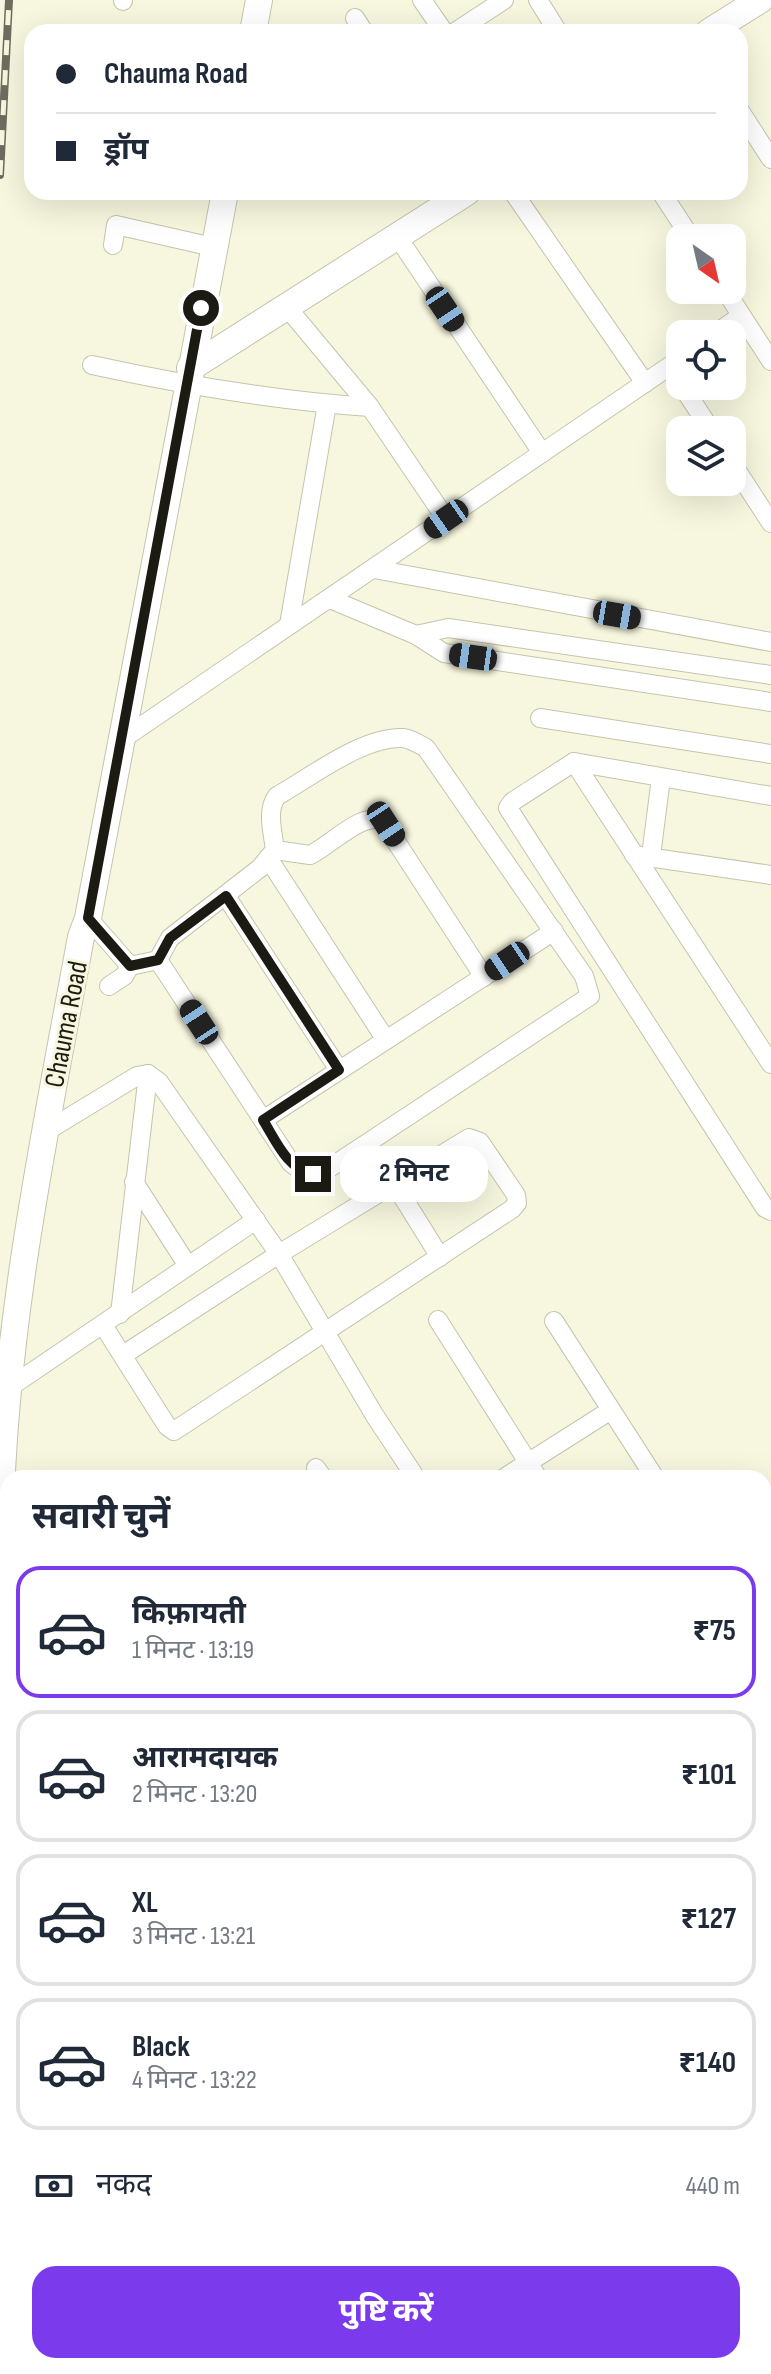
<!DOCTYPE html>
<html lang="hi">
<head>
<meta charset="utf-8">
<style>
  :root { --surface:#fff; --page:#f2f2f3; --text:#1f2937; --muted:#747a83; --line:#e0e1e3; --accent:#7c3aed }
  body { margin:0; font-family:"Sofia Sans Condensed","Noto Sans Devanagari",sans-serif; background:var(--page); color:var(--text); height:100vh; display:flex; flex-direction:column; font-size:30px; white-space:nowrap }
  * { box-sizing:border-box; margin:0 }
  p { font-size:26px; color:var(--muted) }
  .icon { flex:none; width:44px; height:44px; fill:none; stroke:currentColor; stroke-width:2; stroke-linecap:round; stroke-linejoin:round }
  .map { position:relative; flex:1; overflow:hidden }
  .side { position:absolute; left:0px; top:1470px; width:772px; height:904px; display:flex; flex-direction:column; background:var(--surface); border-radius:24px 24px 0 0; box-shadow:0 8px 32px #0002 }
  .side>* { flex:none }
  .guide { position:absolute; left:24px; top:24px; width:724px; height:176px; border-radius:24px; box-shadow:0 8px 32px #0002; display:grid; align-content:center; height:176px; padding:0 32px; background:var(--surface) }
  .needle { width:52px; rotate:146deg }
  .controls { position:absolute; left:666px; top:224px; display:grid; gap:16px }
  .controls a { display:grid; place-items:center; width:80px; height:80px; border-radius:16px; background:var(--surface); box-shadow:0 8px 32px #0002; font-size:40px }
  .end { position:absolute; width:36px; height:36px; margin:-18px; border:10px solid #1c1b13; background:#fff; box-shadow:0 0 0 4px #fff }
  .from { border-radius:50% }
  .bubble { position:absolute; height:56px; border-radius:24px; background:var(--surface); box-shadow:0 8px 32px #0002; font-size:26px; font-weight:700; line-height:56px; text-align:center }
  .car { position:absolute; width:24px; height:48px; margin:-24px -12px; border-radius:10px; box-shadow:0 0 6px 2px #0007; background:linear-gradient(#222 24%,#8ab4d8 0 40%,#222 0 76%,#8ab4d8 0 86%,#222 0) }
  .guide b { display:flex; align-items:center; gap:28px; height:76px; font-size:30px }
  .guide b+b { border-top:2px solid var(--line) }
  .guide i { width:20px; height:20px; background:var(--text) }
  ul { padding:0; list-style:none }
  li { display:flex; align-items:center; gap:24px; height:132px; margin:0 16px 12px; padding:0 16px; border:4px solid var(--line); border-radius:24px }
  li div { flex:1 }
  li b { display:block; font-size:30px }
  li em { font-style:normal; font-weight:700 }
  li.active { border-color:var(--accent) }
  li>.icon { width:72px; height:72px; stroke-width:1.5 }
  h2 { padding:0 32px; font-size:36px; line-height:96px }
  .pay { display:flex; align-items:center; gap:20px; height:88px; padding:0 32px; font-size:30px }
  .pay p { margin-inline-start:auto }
  .cta { display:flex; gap:16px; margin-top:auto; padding:16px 32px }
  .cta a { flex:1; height:92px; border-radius:24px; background:var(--accent); color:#fff; font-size:32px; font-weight:700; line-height:92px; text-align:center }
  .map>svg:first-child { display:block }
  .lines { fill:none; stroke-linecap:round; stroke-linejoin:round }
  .street-casing { stroke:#c6c4ad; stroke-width:20 }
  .secondary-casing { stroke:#c6c4ad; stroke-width:28 }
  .street { stroke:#fff; stroke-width:18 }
  .secondary { stroke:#fff; stroke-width:26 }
  .rail-casing { stroke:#6d6c5e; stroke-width:8 }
  .rail { stroke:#f7f6de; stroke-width:5; stroke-dasharray:15; stroke-linecap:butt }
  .route { stroke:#1c1b13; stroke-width:10 }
  .labels { text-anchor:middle; stroke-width:6; stroke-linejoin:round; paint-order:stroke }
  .street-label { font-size:28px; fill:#1c1b13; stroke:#f7f6de }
</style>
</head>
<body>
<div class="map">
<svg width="771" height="2374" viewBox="0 0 771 2374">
  <rect width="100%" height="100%" fill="#f7f6de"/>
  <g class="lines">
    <defs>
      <g id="street">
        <path d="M422,0L444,32"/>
        <path d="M538,0L558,32"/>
        <path d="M123,1V0"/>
        <path d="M355,18L364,32"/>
        <path d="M455,32L504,0"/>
        <path d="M740,111L771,159"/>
        <path d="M513,192L645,383"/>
        <path d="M661,192L691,238"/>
        <path d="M397,236L542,453"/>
        <path d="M113,245L116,225L213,247"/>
        <path d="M725,290L771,361"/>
        <path d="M286,306L370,407"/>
        <path d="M715,334L741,316"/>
        <path d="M92,365C184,385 276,401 370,407L446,519"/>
        <path d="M682,386L711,430"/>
        <path d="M732,463L771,523"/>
        <path d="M374,569L771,642"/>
        <path d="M330,599L416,635L444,653L771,702"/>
        <path d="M289,625L327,404"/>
        <path d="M416,635L448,628L771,675"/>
        <path d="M540,718L771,754"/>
        <path d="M121,740L680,359"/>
        <path d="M574,762L771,1064"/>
        <path d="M771,796L574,762L512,802L508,808L765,1208L771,1211"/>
        <path d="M275,850L310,855C331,845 360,813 382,820L484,977"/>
        <path d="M634,855L771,875"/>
        <path d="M651,856L661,778"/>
        <path d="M268,858L386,1040"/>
        <path d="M226,896L339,1070"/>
        <path d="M88,918L130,966"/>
        <path d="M130,966L158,960L170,938L260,868L275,850C273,833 266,810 277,796C311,777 363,736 403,738C411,739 419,744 426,748L584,976L590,996L325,1171C311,1175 303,1173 291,1163L158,960"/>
        <path d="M109,986L124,976L130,966"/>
        <path d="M263,1120L554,931"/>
        <path d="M45,1132L137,1076L148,1074L159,1082L279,1254L375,1416L416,1478"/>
        <path d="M134,1182L188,1266"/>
        <path d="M394,1183L440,1257"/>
        <path d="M120,1314L148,1074"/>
        <path d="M438,1320L538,1478"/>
        <path d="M554,1321L655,1478"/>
        <path d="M103,1325L167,1426L174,1431L512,1209L517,1203L516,1195L480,1142L469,1138L279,1254L123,1355"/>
        <path d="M7,1389L256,1220"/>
        <path d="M316,1468L323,1478"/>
        <path d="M504,1478L611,1410"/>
        <path d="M764,1557L771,1552"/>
        <path d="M0,1635L8,1630"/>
        <path d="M0,1732L8,1726"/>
        <path d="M0,1804L8,1799"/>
        <path d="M0,1923L8,1918"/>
        <path d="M764,2025L771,2037"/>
        <path d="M764,2063L771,2058"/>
        <path d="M0,2120L8,2118"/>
        <path d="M0,2221L8,2219"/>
        <path d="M764,2265L769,2273"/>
        <path d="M357,2366L363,2374"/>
        <path d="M612,2374L624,2366"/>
      </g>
      <g id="secondary">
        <path d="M253,32L259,0"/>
        <path d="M709,32L760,0"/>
        <path d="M190,368L467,192"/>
        <path d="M0,1530C3,1330 45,1133 81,937L88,918L225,192"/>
      </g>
    </defs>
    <use href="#street" class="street-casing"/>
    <use href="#secondary" class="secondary-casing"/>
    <use href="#street" class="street"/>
    <use href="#secondary" class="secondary"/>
    <defs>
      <path id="rail" d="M0,175L9,0"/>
    </defs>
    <use href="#rail" class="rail-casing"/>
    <use href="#rail" class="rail"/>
  </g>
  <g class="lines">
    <path class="route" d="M201,308L88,918L130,966L158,960L170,938L226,896L339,1070L263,1120C276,1141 287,1169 313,1174"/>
  </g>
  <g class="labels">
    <g class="street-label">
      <text transform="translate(65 1024) rotate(-79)" y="10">Chauma Road</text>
    </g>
  </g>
</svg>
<div class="controls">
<a><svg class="needle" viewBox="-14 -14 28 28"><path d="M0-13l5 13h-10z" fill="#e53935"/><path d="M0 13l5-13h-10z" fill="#747a83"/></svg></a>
<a><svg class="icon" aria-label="locate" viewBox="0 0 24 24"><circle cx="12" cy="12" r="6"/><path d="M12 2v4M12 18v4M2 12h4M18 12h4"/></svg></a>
<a><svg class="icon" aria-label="layers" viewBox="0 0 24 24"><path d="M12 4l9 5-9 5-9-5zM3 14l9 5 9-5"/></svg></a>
</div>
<i class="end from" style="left:201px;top:308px"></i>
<i class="end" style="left:313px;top:1174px"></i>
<div class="bubble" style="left:340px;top:1146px;width:148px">2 मिनट</div>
<i class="car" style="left:445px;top:309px;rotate:146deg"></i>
<i class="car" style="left:446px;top:519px;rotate:235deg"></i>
<i class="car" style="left:617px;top:615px;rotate:100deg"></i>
<i class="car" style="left:473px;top:657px;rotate:278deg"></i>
<i class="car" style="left:386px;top:824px;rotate:147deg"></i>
<i class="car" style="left:507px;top:961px;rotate:236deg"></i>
<i class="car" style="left:199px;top:1022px;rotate:327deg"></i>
<div class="guide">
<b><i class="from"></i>Chauma Road</b>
<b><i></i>ड्रॉप</b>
</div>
<section class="side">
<h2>सवारी चुनें</h2>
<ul>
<li class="active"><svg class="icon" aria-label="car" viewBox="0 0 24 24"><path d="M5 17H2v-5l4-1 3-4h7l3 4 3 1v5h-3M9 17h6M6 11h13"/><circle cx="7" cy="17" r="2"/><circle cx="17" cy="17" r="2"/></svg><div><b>किफ़ायती</b><p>1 मिनट · 13:19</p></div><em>₹75</em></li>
<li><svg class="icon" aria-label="car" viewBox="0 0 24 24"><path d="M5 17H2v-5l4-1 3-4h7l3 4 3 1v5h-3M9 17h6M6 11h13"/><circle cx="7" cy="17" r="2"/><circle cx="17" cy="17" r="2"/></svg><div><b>आरामदायक</b><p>2 मिनट · 13:20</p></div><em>₹101</em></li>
<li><svg class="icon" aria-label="car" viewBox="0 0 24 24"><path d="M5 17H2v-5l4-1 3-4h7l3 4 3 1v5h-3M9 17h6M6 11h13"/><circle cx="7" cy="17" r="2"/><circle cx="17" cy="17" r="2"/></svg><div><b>XL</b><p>3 मिनट · 13:21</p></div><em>₹127</em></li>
<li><svg class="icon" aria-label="car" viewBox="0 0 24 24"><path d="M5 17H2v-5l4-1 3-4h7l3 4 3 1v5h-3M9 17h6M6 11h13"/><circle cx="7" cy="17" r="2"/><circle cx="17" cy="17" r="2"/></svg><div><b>Black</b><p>4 मिनट · 13:22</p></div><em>₹140</em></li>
</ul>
<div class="pay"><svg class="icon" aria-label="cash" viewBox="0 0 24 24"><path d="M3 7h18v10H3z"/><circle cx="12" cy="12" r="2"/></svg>नकद<p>440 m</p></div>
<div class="cta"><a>पुष्टि करें</a></div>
</section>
</div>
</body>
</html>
